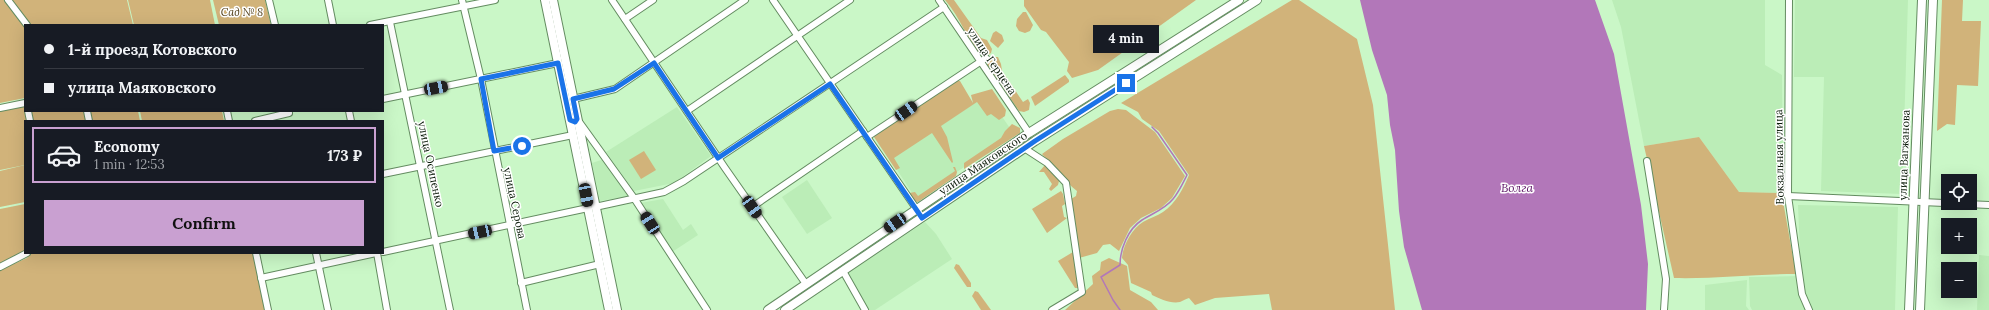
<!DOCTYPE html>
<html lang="en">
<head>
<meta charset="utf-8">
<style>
  :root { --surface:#171b24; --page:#20242c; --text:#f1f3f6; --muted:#9ea1a6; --line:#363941; --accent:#c9a0d1 }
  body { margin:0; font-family:Lora,serif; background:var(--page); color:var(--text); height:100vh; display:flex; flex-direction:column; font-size:15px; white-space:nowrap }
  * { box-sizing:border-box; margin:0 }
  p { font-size:13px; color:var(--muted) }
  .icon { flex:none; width:22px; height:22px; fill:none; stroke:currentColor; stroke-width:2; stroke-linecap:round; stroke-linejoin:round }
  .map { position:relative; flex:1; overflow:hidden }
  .drawer { position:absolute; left:24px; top:120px; width:360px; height:134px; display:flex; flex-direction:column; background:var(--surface); border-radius:0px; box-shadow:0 4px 16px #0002 }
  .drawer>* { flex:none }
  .top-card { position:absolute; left:24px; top:24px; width:360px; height:88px; border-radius:0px; box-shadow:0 4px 16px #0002; display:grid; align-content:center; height:88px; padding:0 20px; background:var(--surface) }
  .controls { position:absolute; left:1941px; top:174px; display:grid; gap:8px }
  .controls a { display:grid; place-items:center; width:36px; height:36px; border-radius:0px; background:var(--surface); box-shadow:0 4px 16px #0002; font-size:20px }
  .end { position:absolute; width:18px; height:18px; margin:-9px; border:5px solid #1a73e8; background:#fff; box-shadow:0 0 0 2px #fff }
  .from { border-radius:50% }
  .bubble { position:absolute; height:28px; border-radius:0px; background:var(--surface); box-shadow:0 4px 16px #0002; font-size:13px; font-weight:700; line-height:28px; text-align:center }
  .car { position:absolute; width:12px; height:24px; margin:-12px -6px; border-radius:5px; box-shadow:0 0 3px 1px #0007; background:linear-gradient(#222 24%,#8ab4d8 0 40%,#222 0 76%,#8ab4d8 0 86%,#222 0) }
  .top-card b { display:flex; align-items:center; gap:14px; height:38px; font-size:15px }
  .top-card b+b { border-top:1px solid var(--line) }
  .top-card i { width:10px; height:10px; background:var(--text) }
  ul { padding:7px 0 0; list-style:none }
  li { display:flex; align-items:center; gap:12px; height:56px; margin:0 8px 6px; padding:0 12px; border:2px solid transparent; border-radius:0px }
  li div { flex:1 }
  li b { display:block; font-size:15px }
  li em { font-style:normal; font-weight:700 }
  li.current { border-color:var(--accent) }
  li>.icon { width:36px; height:36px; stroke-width:1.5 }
  .primary-button { display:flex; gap:8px; margin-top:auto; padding:8px 20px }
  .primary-button a { flex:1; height:46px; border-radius:0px; background:var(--accent); color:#111; font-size:16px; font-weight:700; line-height:46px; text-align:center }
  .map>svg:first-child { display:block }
  .built { fill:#bbedb7 }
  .green { fill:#d1b37a }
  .water { fill:#b277b9 }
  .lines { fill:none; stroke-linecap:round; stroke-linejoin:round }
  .stream { stroke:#b277b9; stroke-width:1.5 }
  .minor-casing { stroke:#648c61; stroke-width:8 }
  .major-casing { stroke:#648c61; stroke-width:10 }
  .minor { stroke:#fff; stroke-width:6 }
  .major { stroke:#fff; stroke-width:8 }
  .route { stroke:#1a73e8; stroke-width:5 }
  .labels { text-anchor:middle; stroke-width:3; stroke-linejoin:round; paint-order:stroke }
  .park-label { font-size:11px; font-style:italic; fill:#54421d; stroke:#fff }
  .street-label { font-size:11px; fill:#091908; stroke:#fff }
  .water-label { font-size:12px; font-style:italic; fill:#5f1668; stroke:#fff }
</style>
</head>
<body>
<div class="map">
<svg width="1989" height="310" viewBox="0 0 1989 310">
  <rect width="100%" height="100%" fill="#caf7c7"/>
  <g class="built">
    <path d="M1612,0H1765V65L1782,75L1783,187H1779V193L1739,192L1699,137L1644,146L1621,27Z"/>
    <path d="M1795,0H1908L1902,194L1821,191L1824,77H1794Z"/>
    <path d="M987,95L1014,134L916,199L890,159Z"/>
    <path d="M677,107L711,156L674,183L634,191L606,152Z"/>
    <path d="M604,159L629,196L600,201L592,163Z"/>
    <path d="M807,180L832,218L807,234L782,197Z"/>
    <path d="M663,199L683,230L691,224L698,235L672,252L640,203Z"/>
    <path d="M1798,205L1898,207L1895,310H1752L1750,306L1749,277L1801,276Z"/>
    <path d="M925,222L936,234L952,259L875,310H865L846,274Z"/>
    <path d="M1979,255L1989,256V310H1977Z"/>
    <path d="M1747,280L1746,306L1749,310H1705V285Z"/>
  </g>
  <g class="green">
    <path d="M0,0H127L133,25H25V98L0,103Z"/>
    <path d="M128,0H210L215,25H134Z"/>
    <path d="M213,0H265L271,25H219Z"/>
    <path d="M945,0H954L981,38L987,40L992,49L991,53L984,58C967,41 961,18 945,0Z"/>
    <path d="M1024,0H1196L1098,70L1072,78L1067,71L1069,62L1046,32L1041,30L1024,6Z"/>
    <path d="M1292,0H1299L1357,39L1373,105L1395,310H1272L1269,294L1215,298L1195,305L1189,298C1185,299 1183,301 1180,302C1171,304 1160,299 1152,295L1151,292L1131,283L1128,265L1122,258C1123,245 1132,229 1143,222C1150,218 1157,216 1163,212C1176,203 1183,189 1189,175L1159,131L1142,119L1138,112L1121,103Z"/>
    <path d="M1942,0H1963L1962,21H1981L1978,86L1957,85L1955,125L1947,124L1937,131Z"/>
    <path d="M1023,12H1026L1033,25L1030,31L1025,33L1019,31L1016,26L1017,19Z"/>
    <path d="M996,31L1002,35L1004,41L998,48L990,41L993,33Z"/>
    <path d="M993,57H998L1001,64L1002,71L1023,102L1028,99L1030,103L1029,110L1024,112L1019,111L987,64L988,60Z"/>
    <path d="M1065,75L1069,80V82L1035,106L1031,97Z"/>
    <path d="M957,81H960L973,103L971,95L992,89L1006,110L1005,116L999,120L991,114L987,116L977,102L941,126L947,137L953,162L952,163L932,133L894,158L900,168L896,170L874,137L875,135Z"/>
    <path d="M24,104L28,121H25V165L0,170V109Z"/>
    <path d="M1118,109L1126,110L1155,132L1185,176L1172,198L1161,208L1141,218L1130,228L1119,251L1110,244L1103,245L1097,253L1079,258L1071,199L1076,196L1077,191C1066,183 1053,165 1042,154L1063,139L1110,111Z"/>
    <path d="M30,111H138L140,121H32Z"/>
    <path d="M140,111H222L224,121H142Z"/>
    <path d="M1012,124L1020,128V133L964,169V163L1001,138L1005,131Z"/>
    <path d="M1699,137L1739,192L1779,193V187H1783V201L1796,274C1755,274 1714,279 1674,278L1644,146Z"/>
    <path d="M644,151L656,170L641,179L629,160Z"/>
    <path d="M25,165V202L0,207V171Z"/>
    <path d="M1045,165L1049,167L1059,181L1058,185L1051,191L1049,189L1052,184L1044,172H1039Z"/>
    <path d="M953,167H955L957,172L956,176L918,202L913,201L909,193L915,192L918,196L955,171Z"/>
    <path d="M1061,191L1063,194L1065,204L1062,206L1064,217L1067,218L1047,233L1032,209Z"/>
    <path d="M25,204V252L0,265V209Z"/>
    <path d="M1073,252L1078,288H1075L1058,261Z"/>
    <path d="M30,253H253L265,310H0V270L27,258Z"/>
    <path d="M1109,258L1127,266L1130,290L1151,302L1158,310H1065L1093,284L1092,276L1100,270L1101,262Z"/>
    <path d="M956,264L959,265L971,283V287H967L954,268Z"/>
    <path d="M975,291L978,292L991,310H981L972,296Z"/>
  </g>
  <path class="water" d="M1360,0H1595L1614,54L1641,205L1648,264L1646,310H1422L1404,247L1399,211L1395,150L1390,125L1387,95L1372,50Z"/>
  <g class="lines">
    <path class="stream" d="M1120,310L1113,300L1101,277L1120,265C1120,249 1128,229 1142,220C1153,213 1165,209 1173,199C1179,192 1183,183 1187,175L1158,133L1152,127"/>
    <defs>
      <g id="minor">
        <path d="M8,0L27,25"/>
        <path d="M269,0L275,25"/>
        <path d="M328,0L333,25"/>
        <path d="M462,0L481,79L527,310"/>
        <path d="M612,0L725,168L806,284"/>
        <path d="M773,0L922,217"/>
        <path d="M939,0L1029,133"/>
        <path d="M1789,0L1788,196L1802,294L1809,310"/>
        <path d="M625,19L653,0"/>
        <path d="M390,22L450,310"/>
        <path d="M370,25L495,0"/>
        <path d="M383,99L558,63"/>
        <path d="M573,99L615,89L745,0"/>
        <path d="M0,108L25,103"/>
        <path d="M28,111L30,121"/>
        <path d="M87,111L89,121"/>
        <path d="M227,111L229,121"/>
        <path d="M349,111L351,121"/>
        <path d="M687,111L850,0"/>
        <path d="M255,121L289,113"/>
        <path d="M580,123L634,198L707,310"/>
        <path d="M867,137L986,58"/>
        <path d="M1024,148L1047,163L1066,183L1082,292L1052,310"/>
        <path d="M1647,161L1666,279L1664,310"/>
        <path d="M383,174L573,135"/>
        <path d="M1788,196L1989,205"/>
        <path d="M595,207L664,192L684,181L944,7"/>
        <path d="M752,207L863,131"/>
        <path d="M383,252L588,208"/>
        <path d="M256,253L268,310"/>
        <path d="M316,253L328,310"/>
        <path d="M377,253L387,310"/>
        <path d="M0,267L27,253"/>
        <path d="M843,271L865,310"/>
        <path d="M261,278L376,253"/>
        <path d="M521,283L600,264"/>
      </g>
      <g id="major">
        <path d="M545,0L609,310"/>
        <path d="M553,0L617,310"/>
        <path d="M768,310L1029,133L1239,0"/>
        <path d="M785,310L1035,141L1257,0"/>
        <path d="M1909,310L1922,0"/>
        <path d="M1920,310L1933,0"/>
      </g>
    </defs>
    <use href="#minor" class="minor-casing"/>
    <use href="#major" class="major-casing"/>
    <use href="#minor" class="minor"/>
    <use href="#major" class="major"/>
  </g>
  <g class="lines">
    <path class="route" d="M522,146L494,151L481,79L558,63L570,120L575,122L577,119L573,99L614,89L654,63L718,158L830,84L922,218L1035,141L1126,83"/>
  </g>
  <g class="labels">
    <g class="park-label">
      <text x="242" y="16">Сад № 8</text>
    </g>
    <g class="street-label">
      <text transform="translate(992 61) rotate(56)" y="4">улица Герцена</text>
      <text transform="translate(1904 155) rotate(-88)" y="4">улица Вагжанова</text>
      <text transform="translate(1779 157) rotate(-91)" y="4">Вокзальная улица</text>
      <text transform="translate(983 163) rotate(-34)" y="4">улица Маяковского</text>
      <text transform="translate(431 164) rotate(78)" y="4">улица Осипенко</text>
      <text transform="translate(515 203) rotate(78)" y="4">улица Серова</text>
    </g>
    <g class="water-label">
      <text x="1517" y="192">Волга</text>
    </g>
  </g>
</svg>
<div class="controls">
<a><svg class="icon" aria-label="locate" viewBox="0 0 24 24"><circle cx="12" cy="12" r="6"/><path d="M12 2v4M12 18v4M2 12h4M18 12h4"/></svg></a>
<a>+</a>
<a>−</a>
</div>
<i class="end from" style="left:522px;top:146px"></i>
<i class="end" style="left:1126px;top:83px"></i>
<div class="bubble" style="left:1093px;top:25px;width:66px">4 min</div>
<i class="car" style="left:436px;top:88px;rotate:79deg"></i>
<i class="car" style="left:906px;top:111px;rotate:56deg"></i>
<i class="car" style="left:586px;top:195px;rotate:169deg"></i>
<i class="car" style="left:752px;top:207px;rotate:145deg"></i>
<i class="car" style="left:650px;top:223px;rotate:327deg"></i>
<i class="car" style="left:895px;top:223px;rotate:236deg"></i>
<i class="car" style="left:480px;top:232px;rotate:258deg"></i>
<div class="top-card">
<b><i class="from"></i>1-й проезд Котовского</b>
<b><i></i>улица Маяковского</b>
</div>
<section class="drawer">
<ul>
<li class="current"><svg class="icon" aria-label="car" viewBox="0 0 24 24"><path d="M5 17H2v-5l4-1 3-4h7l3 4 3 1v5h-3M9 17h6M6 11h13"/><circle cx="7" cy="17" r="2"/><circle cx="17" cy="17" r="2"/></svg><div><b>Economy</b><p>1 min · 12:53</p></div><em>173 ₽</em></li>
</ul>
<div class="primary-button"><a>Confirm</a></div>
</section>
</div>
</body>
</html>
